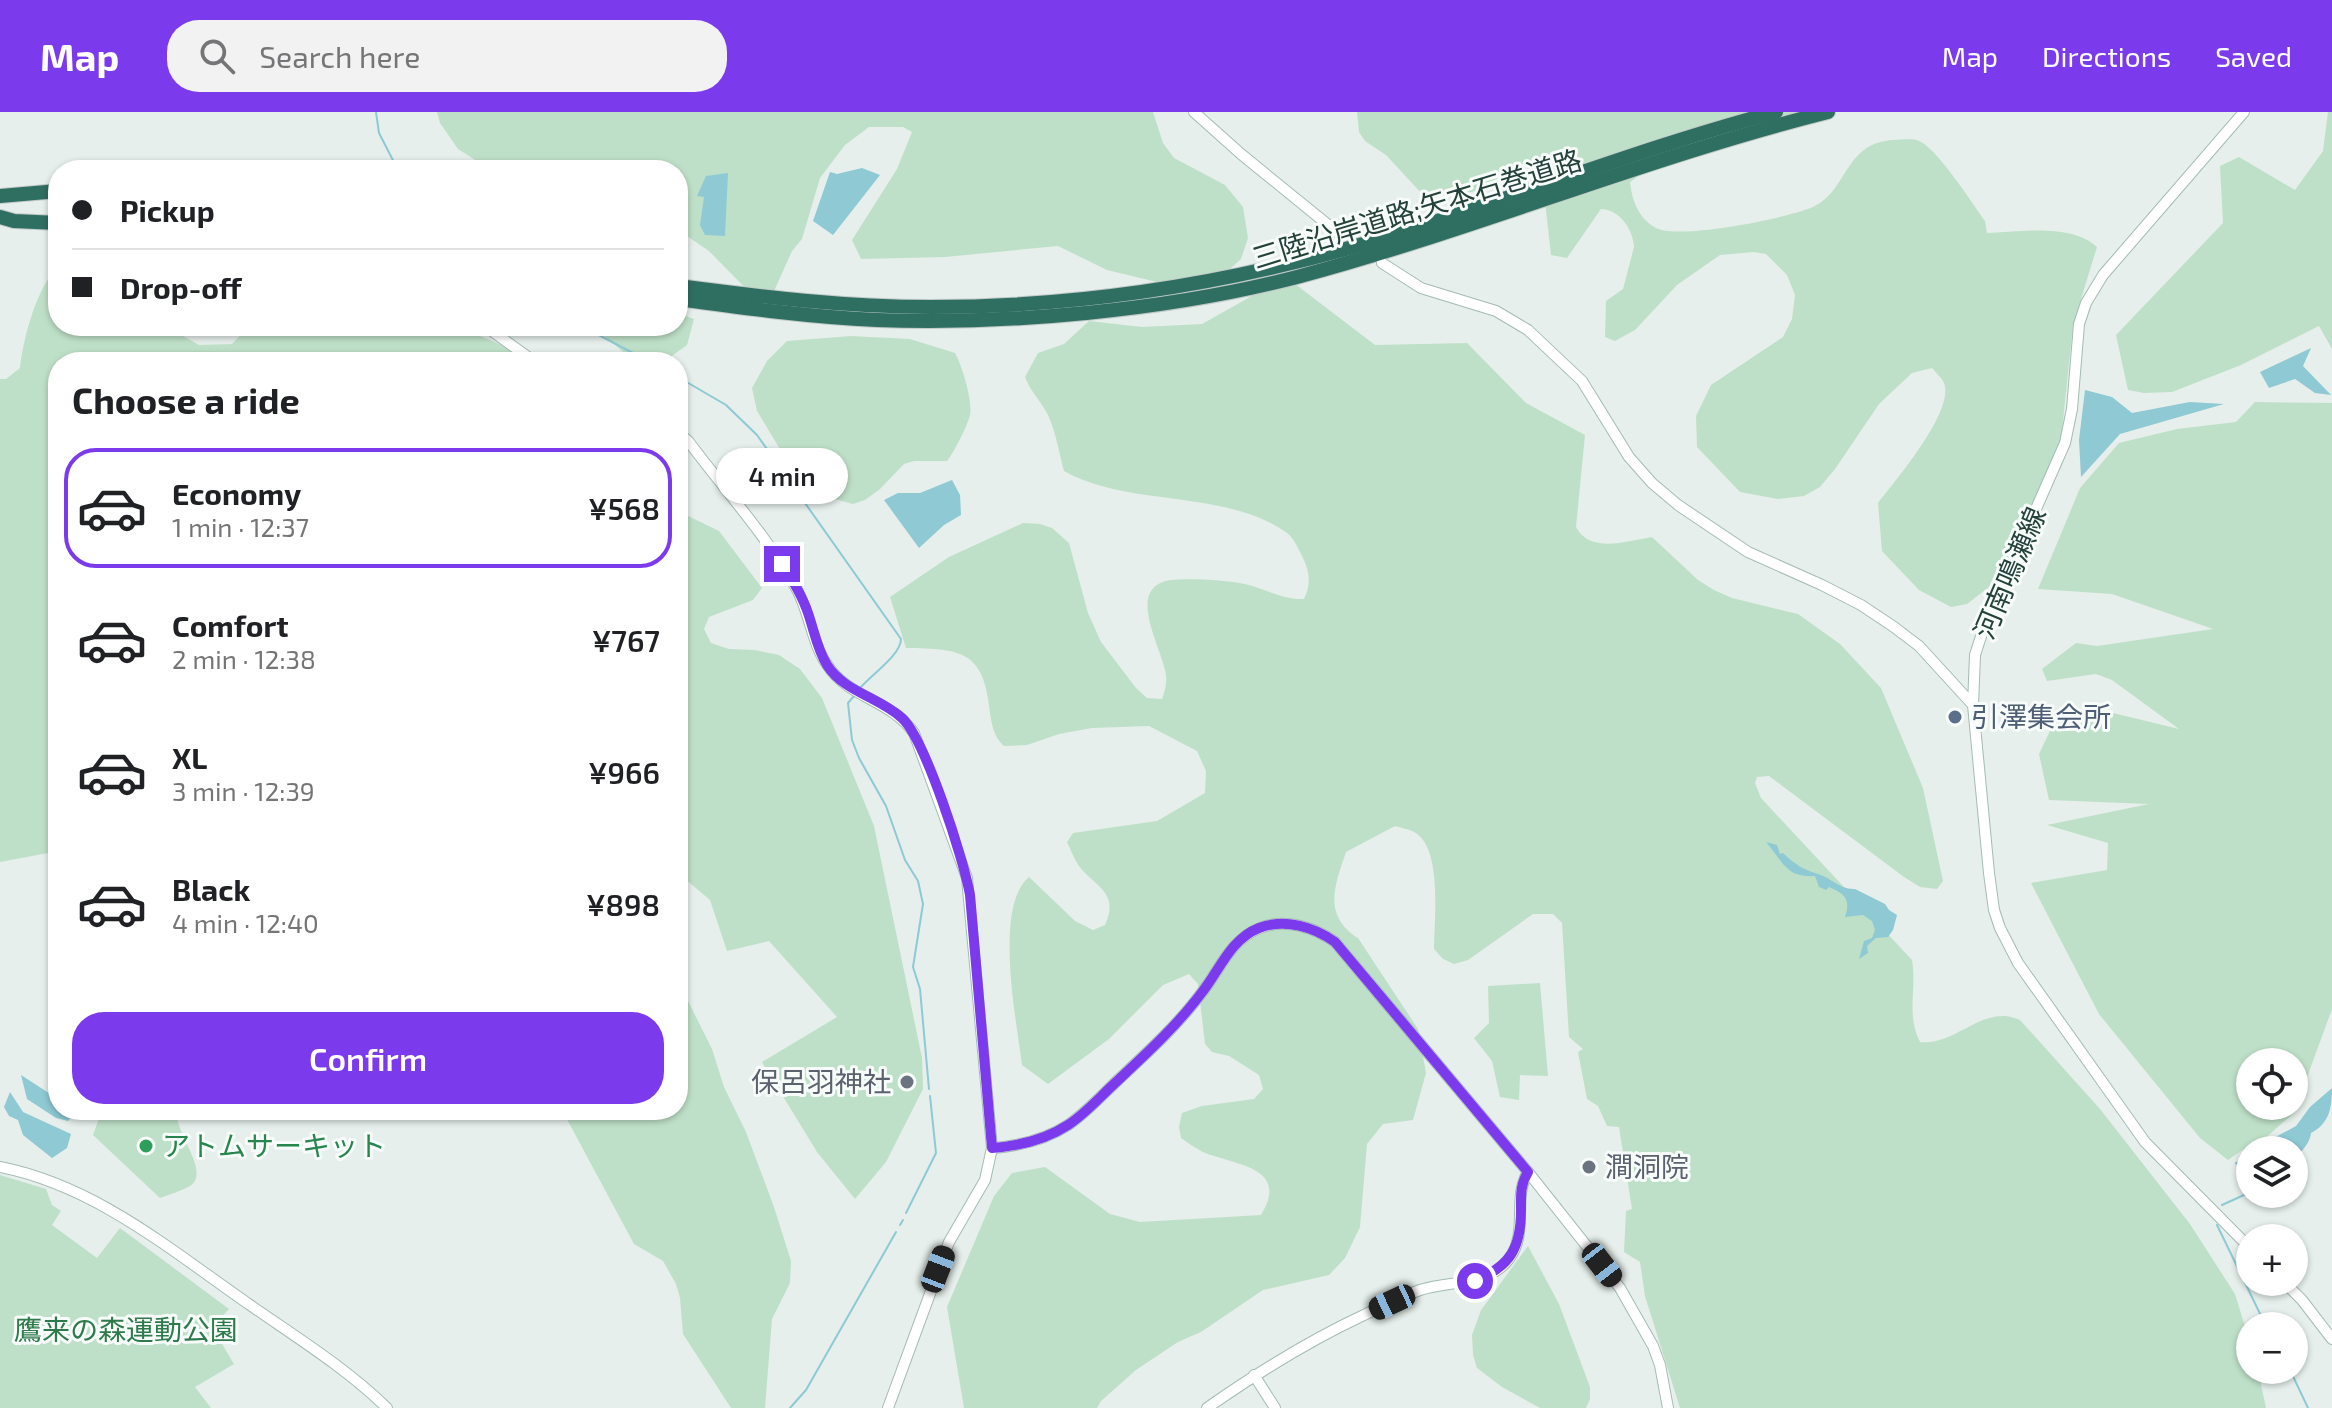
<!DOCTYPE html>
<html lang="en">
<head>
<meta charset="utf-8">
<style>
  :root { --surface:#fff; --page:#f2f2f2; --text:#202124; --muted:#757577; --line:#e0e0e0; --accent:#7c3aed }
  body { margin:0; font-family:"Exo 2","Noto Sans JP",sans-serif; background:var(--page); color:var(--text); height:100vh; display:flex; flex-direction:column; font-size:30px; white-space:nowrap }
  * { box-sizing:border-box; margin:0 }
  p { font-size:26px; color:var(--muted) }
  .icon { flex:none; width:44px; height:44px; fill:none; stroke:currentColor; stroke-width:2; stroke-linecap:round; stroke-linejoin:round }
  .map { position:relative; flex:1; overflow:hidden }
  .panel { position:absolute; left:48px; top:240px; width:640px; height:768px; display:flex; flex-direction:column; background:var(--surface); border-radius:32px; box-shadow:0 2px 6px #0004 }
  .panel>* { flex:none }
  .hud { position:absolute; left:48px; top:48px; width:640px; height:176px; border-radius:32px; box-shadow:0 2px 6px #0004; display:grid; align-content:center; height:176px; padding:0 24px; background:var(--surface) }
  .fabs { position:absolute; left:2236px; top:936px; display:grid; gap:16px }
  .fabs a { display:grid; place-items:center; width:72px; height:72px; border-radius:50%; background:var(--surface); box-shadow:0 2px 6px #0004; font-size:40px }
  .end { position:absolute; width:36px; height:36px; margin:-18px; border:10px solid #7c3aed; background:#fff; box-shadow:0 0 0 4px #fff }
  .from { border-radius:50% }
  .bubble { position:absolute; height:56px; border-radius:28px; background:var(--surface); box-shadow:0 2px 6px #0004; font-size:26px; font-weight:600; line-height:56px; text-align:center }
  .car { position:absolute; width:24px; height:48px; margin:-24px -12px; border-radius:10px; box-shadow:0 0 6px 2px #0007; background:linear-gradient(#222 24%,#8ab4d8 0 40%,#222 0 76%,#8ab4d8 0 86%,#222 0) }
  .hud b { display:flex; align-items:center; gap:28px; height:76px; font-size:30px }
  .hud b+b { border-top:2px solid var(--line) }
  .hud i { width:20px; height:20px; background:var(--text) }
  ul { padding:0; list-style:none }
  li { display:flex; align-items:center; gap:24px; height:120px; margin:0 16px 12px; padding:0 8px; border:4px solid transparent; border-radius:32px }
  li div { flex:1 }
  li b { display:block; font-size:30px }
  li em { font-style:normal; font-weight:600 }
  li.current { border-color:var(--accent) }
  li>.icon { width:72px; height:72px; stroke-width:1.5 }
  h2 { padding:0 24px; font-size:36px; line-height:96px }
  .button { display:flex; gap:16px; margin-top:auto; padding:16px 24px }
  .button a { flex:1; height:92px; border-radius:32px; background:var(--accent); color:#fff; font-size:32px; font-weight:600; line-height:92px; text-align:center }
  header { display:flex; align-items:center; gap:48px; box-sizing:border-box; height:112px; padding:0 40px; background:var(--accent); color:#fff }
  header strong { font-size:38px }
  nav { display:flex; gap:44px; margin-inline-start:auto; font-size:28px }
  .search { width:560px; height:72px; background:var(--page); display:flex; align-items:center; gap:20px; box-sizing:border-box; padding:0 28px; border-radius:32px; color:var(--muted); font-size:30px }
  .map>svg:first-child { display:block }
  .green { fill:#bfe0c8; fill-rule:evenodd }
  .water { fill:#8ec9d4 }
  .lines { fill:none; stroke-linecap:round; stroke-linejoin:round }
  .stream { stroke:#8ec9d4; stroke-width:2 }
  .secondary-tunnel { stroke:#bfccc8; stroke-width:10; stroke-dasharray:10 5; stroke-linecap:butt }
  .secondary-casing { stroke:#a4bbb3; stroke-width:12 }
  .highway-casing { stroke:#c2cac8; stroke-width:16 }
  .secondary { stroke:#fff; stroke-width:10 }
  .highway { stroke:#2f6f62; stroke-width:14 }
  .route { stroke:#7c3aed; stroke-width:10 }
  .service-dot { fill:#5c6f8a; stroke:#f7fbf9; stroke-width:3 }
  .worship-dot { fill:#6b7280; stroke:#f7fbf9; stroke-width:3 }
  .leisure-dot { fill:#2e9e5b; stroke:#f7fbf9; stroke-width:3 }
  .labels { text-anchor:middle; stroke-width:6; stroke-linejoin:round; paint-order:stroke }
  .street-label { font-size:28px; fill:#24423a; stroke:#f7fbf9 }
  .service-label { font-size:28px; fill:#4e5e75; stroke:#f7fbf9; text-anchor:start }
  .worship-label { font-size:28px; fill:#5b616d; stroke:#f7fbf9; text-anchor:end }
  .leisure-label { font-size:28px; fill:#27864d; stroke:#f7fbf9; text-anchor:start }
  .park-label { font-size:28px; fill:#2d7a4b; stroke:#f7fbf9 }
</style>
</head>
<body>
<header>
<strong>Map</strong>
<div class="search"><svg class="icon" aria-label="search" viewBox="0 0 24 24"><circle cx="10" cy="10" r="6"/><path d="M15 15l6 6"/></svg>Search here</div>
<nav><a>Map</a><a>Directions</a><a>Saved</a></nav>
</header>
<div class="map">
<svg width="2332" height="1296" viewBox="0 0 2332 1296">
  <rect width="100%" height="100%" fill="#e6efeb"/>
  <g class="green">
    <path d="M437,0H1153L1163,31L1174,46L1225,73L1243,95L1248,126L1241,147L1221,165L1165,172L1107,158L1058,134L945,145L861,147L852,128L897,57L912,20L903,15H869L845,33L820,66L802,127L792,139L766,197L709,139L678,118V58H491L458,37L440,11Z"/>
    <path d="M1357,0H1796L1740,17L1669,43L1630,70C1632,88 1638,106 1656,116C1679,128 1788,106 1813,95C1849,78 1844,30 1894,28C1901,28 1912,26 1919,29C1937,36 1972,91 1985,109L1987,121C2021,120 2071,111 2097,135L2073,213L2061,328L2006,451L1989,475L1967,492L1951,495L1919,478L1882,439L1878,391C1895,369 1955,299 1944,271C1942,266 1935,260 1932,256L1912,261L1879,292L1835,357L1820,375L1804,384L1778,387L1740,380L1697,335L1696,304L1711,273L1783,225L1792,207L1795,183L1787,163L1766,142L1754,140L1720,143L1677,173L1635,218L1615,229L1605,225L1606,189L1623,177L1634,135C1633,117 1619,97 1601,97L1567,146L1551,143L1542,62C1517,42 1503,67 1480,77C1463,84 1441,85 1423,83L1386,43L1365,29L1359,20Z"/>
    <path d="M2328,0H2332V237L2319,214L2241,253L2172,280L2144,281L2128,278L2116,223L2223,111L2220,54L2239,45L2295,78L2323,39Z"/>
    <path d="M58,155V214H150L176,220L199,233L232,232L249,214H403L475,222L514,238L516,250H58V736L48,741L0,750V267H6L20,256C23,227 37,174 58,155Z"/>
    <path d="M1286,165L1375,233L1467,231L1526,291L1585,323L1576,415C1590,442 1627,429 1652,425L1698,468L1714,478L1732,486L1798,502L1840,532L1881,576L1923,676L1943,769L1937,777L1920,775L1904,765L1769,664L1757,665L1755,671L1761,686L1912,848C1917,876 1906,903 1920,930C1957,934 1983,891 2020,908L2100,997L2190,1112L2235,1182L2250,1231V1258H2258L2266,1296H1680L1645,1184L1640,1150L1624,1140L1626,1099L1632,1097L1619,1015L1607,1014L1598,994L1587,987L1578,940L1583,937L1569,925L1562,811L1553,802H1533L1468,848L1454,852L1443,847L1434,837C1434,809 1443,735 1414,720C1409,717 1401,716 1395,714L1346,740C1335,773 1322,803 1358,826L1418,917L1426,961L1413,1008L1383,1012L1367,1032L1360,1115L1345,1146L1329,1163L1263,1178L1201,1220L1178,1230L1136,1258L1101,1289L1097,1296H964L947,1195L994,1084L1012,1061L1045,1055L1110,1102L1140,1110L1261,1103C1291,1054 1233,1053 1203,1040C1195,1036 1188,1031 1181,1026L1179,1015L1182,1001L1202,994L1254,987L1263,977L1259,963L1229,944L1212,940L1205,932L1198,872L1189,862L1163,873L1109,927L1048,972L1022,953C1017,911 993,795 1029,765L1075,809L1093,818L1105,813C1120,780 1095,775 1079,754C1074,747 1071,738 1067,730L1073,721L1157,709L1205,681L1206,659L1197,639L1149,614L1092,616L1059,622L1027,633L1004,634C994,625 992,614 990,601C984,539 963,537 906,536L890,485L949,445L1023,411L1040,412L1052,416L1069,431L1088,501L1101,530L1136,576L1147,586L1162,587C1165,579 1167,572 1166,563C1163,537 1123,475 1171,468C1189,466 1226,468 1245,472C1266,477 1282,488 1304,487C1311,472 1310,461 1303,446C1299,438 1294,426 1287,421C1226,377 1126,395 1064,359C1059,341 1056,320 1048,303C1041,289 1030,279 1025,265L1038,241L1064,232L1089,209L1142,215L1202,212Z"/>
    <path d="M678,201L694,207L687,233L669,246L648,250L630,246L593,214H678Z"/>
    <path d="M851,224L910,227L955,241C962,253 973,290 970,303C968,313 953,342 947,349H914L904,352L880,377L865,388L853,392L831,386L792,357L757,299L752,276L767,249L787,229Z"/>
    <path d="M2255,290L2332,291V897L2294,1001L2257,1033L2244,1037L2228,1048L2200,1026L2099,902L2031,771L2107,758L2108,731L2047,713L2149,692L2049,688L2039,642L2060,598L2113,601L2179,617L2112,568L2096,562L2047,569L2042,557L2076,531L2097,534L2213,517L2112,482L2038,477L2080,376L2119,331L2177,317L2236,310ZM2250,950H2294V994H2250Z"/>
    <path d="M678,399L719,419L762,476L753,488L709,505L704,517L711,531L729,537L755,538L779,543L800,557L822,586L874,714L922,946L923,977L886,1050L855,1087L817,1040L762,950L837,905L769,829L727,839L710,788L678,761Z"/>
    <path d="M678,869L712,937L724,975L746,1020L774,1095L791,1149L790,1171L772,1207L765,1296H731L683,1222L680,1186L676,1172L663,1149L634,1132L562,998H678Z"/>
    <path d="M1540,871L1548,964L1520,963L1519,988L1500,985L1492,949L1474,926L1489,911L1488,874Z"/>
    <path d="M102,998H177C173,1019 212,1061 190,1074C181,1079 170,1082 160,1086L93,1023Z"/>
    <path d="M0,1063L46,1077L52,1093L61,1099L52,1113L97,1146L120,1116L229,1197L212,1215L234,1252L195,1275L211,1296H0Z"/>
    <path d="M1528,1134L1559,1192L1590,1275V1287L1586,1296H1540L1502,1275L1477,1256L1473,1243L1472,1223L1481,1198Z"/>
  </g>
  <g class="water">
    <path d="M862,56L880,63L833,123L813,109L830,60L837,62Z"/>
    <path d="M728,61L725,124L705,123L700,113L704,85L697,84L706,64Z"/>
    <path d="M2311,236L2303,254L2331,283L2315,281L2295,267L2269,276L2260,260Z"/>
    <path d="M2085,278L2112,285L2132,301L2190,290L2224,292L2120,322L2081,365L2079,328Z"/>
    <path d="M952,368L960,383L961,403L944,413L919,436L884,388L898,381H920Z"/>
    <path d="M1766,730L1777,733L1780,742L1783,741C1796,753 1802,757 1818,762C1832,766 1840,778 1855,777L1885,792L1889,798L1897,803L1893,818L1888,825L1876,826L1867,834L1868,841L1859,847L1864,829L1872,826L1875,818L1872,809L1863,803L1845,805C1851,787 1845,782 1829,775L1826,778L1819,775L1815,764C1786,766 1784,751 1766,730Z"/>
    <path d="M21,963L58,987V998H65L73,1003L68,1009L56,1006L27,987Z"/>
    <path d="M2332,976C2332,996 2329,1012 2311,1021C2309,1036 2296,1041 2294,1054V1038H2260L2270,1028L2296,1014L2310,995Z"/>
    <path d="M10,980L23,1000L71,1022L67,1036L52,1046L23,1023L18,1008L9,1004L4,995Z"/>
  </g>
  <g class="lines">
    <g class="stream">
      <path d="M376,0L379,21L398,58"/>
      <path d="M574,214L595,221L650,250"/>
      <path d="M678,265L726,293L757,323L901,527C901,543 871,563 860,576"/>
      <path d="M854,584L848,591L852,628L859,646L886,694L905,748L918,769L923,792L913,855L920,877L929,977"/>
      <path d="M2222,1093L2244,1083L2242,1059L2236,1051L2250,1049"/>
      <path d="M906,1101L936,1041L930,984"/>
      <path d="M900,1113L903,1108"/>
      <path d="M2217,1113L2266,1214"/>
      <path d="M2290,1258L2308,1296"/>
      <path d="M790,1296L806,1278L896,1120"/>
    </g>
    <path class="secondary-tunnel" d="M1338,121L1360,136"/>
    <defs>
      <g id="secondary">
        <path d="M1194,0L1241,42L1338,121"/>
        <path d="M2244,0L2103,163L2086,191L2079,212L2072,297L2065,331L1984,515L1975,543L1973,593L1989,761L1994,798L2000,816L2018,851L2145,1030L2250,1136"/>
        <path d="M1382,151L1421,176L1496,199L1528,218L1582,269L1629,345L1652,371L1678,393L1748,440L1822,473L1861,493L1894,515L1919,534L1973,593"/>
        <path d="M485,214L535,250"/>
        <path d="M678,320L689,330C724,377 766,423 795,474C810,499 811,531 828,554C849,586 891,588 914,621L967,766L992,1036L985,1068L949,1130L888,1296"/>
        <path d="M992,1036C1019,1034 1045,1028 1068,1013C1086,1001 1102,983 1118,968C1148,940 1178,913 1203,879C1220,857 1231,827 1260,816C1285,806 1314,815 1335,830L1528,1060L1620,1176L1653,1234L1660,1253L1668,1296"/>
        <path d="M0,1055C96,1074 172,1139 250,1193C296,1225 346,1256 387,1296"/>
        <path d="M2284,1170L2302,1188L2332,1227"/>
        <path d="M1254,1263L1275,1296"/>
        <path d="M1207,1296C1257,1261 1308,1229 1364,1203C1382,1194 1400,1185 1420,1178C1450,1168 1487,1175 1509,1147C1529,1120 1512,1086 1528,1060"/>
      </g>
      <g id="highway">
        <path d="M0,84L58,79"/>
        <path d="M0,105L14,109L58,111"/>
        <path d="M678,174C762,185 846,195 931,195C1084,195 1238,170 1384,126C1516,86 1643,35 1776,0"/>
        <path d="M678,187C744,196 810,205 877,208C1008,213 1170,198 1297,165C1476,117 1648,45 1828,0"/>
      </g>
    </defs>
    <use href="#secondary" class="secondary-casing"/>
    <use href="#highway" class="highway-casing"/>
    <use href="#secondary" class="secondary"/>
    <use href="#highway" class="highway"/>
  </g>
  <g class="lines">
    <path class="route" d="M782,452C792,467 802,483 808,501C814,518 817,537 827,553C844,580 879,585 902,606C925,627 964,748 970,783L992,1036C1019,1034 1045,1028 1068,1013C1085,1002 1099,986 1114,972C1145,943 1177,914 1203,879C1220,857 1231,827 1259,816C1285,806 1314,815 1335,830L1528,1060C1520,1073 1521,1083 1521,1098C1521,1135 1511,1154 1475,1169"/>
  </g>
  <circle class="service-dot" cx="1955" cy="605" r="8"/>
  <g class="worship-dot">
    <circle cx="907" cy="970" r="8"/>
    <circle cx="1589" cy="1055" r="8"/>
  </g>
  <circle class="leisure-dot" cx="146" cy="1034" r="8"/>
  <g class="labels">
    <g class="street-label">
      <text transform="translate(1417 97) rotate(-17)" y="10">三陸沿岸道路;矢本石巻道路</text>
      <text transform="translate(2010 461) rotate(-67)" y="10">河南鳴瀬線</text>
    </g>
    <g class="service-label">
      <text x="1971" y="615">引澤集会所</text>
    </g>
    <g class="worship-label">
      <text x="891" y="980">保呂羽神社</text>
      <text x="1605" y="1065" text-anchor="start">澗洞院</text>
    </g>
    <g class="leisure-label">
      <text x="162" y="1044">アトムサーキット</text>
    </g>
    <g class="park-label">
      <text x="126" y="1228">鷹来の森運動公園</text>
    </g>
  </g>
</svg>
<div class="fabs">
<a><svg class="icon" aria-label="locate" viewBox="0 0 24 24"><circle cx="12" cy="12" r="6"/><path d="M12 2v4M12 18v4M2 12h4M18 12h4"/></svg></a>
<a><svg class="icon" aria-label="layers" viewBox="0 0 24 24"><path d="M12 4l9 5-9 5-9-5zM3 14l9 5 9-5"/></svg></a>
<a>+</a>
<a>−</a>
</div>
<i class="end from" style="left:1475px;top:1169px"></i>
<i class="end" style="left:782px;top:452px"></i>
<div class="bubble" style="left:716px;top:336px;width:132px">4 min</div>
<i class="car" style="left:1602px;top:1153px;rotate:142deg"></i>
<i class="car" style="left:938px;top:1157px;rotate:21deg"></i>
<i class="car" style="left:1392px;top:1190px;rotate:245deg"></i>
<div class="hud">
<b><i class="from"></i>Pickup</b>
<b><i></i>Drop-off</b>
</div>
<section class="panel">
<h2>Choose a ride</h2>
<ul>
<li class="current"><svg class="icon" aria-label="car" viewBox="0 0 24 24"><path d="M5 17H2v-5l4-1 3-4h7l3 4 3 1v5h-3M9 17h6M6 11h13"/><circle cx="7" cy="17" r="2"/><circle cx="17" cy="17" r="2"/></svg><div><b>Economy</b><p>1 min · 12:37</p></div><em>¥568</em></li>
<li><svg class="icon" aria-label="car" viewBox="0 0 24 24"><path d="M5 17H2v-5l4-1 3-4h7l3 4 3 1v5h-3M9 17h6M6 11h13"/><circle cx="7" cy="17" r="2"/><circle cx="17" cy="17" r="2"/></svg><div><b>Comfort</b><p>2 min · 12:38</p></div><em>¥767</em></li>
<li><svg class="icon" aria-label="car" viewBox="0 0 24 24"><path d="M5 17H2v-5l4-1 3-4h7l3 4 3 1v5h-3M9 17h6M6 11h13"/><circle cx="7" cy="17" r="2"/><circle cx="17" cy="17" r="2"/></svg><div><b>XL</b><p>3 min · 12:39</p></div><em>¥966</em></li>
<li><svg class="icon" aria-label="car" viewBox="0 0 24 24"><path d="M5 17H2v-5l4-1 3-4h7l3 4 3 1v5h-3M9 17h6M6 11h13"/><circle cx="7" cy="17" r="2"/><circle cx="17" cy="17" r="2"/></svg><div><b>Black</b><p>4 min · 12:40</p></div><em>¥898</em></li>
</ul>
<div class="button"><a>Confirm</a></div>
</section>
</div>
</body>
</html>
